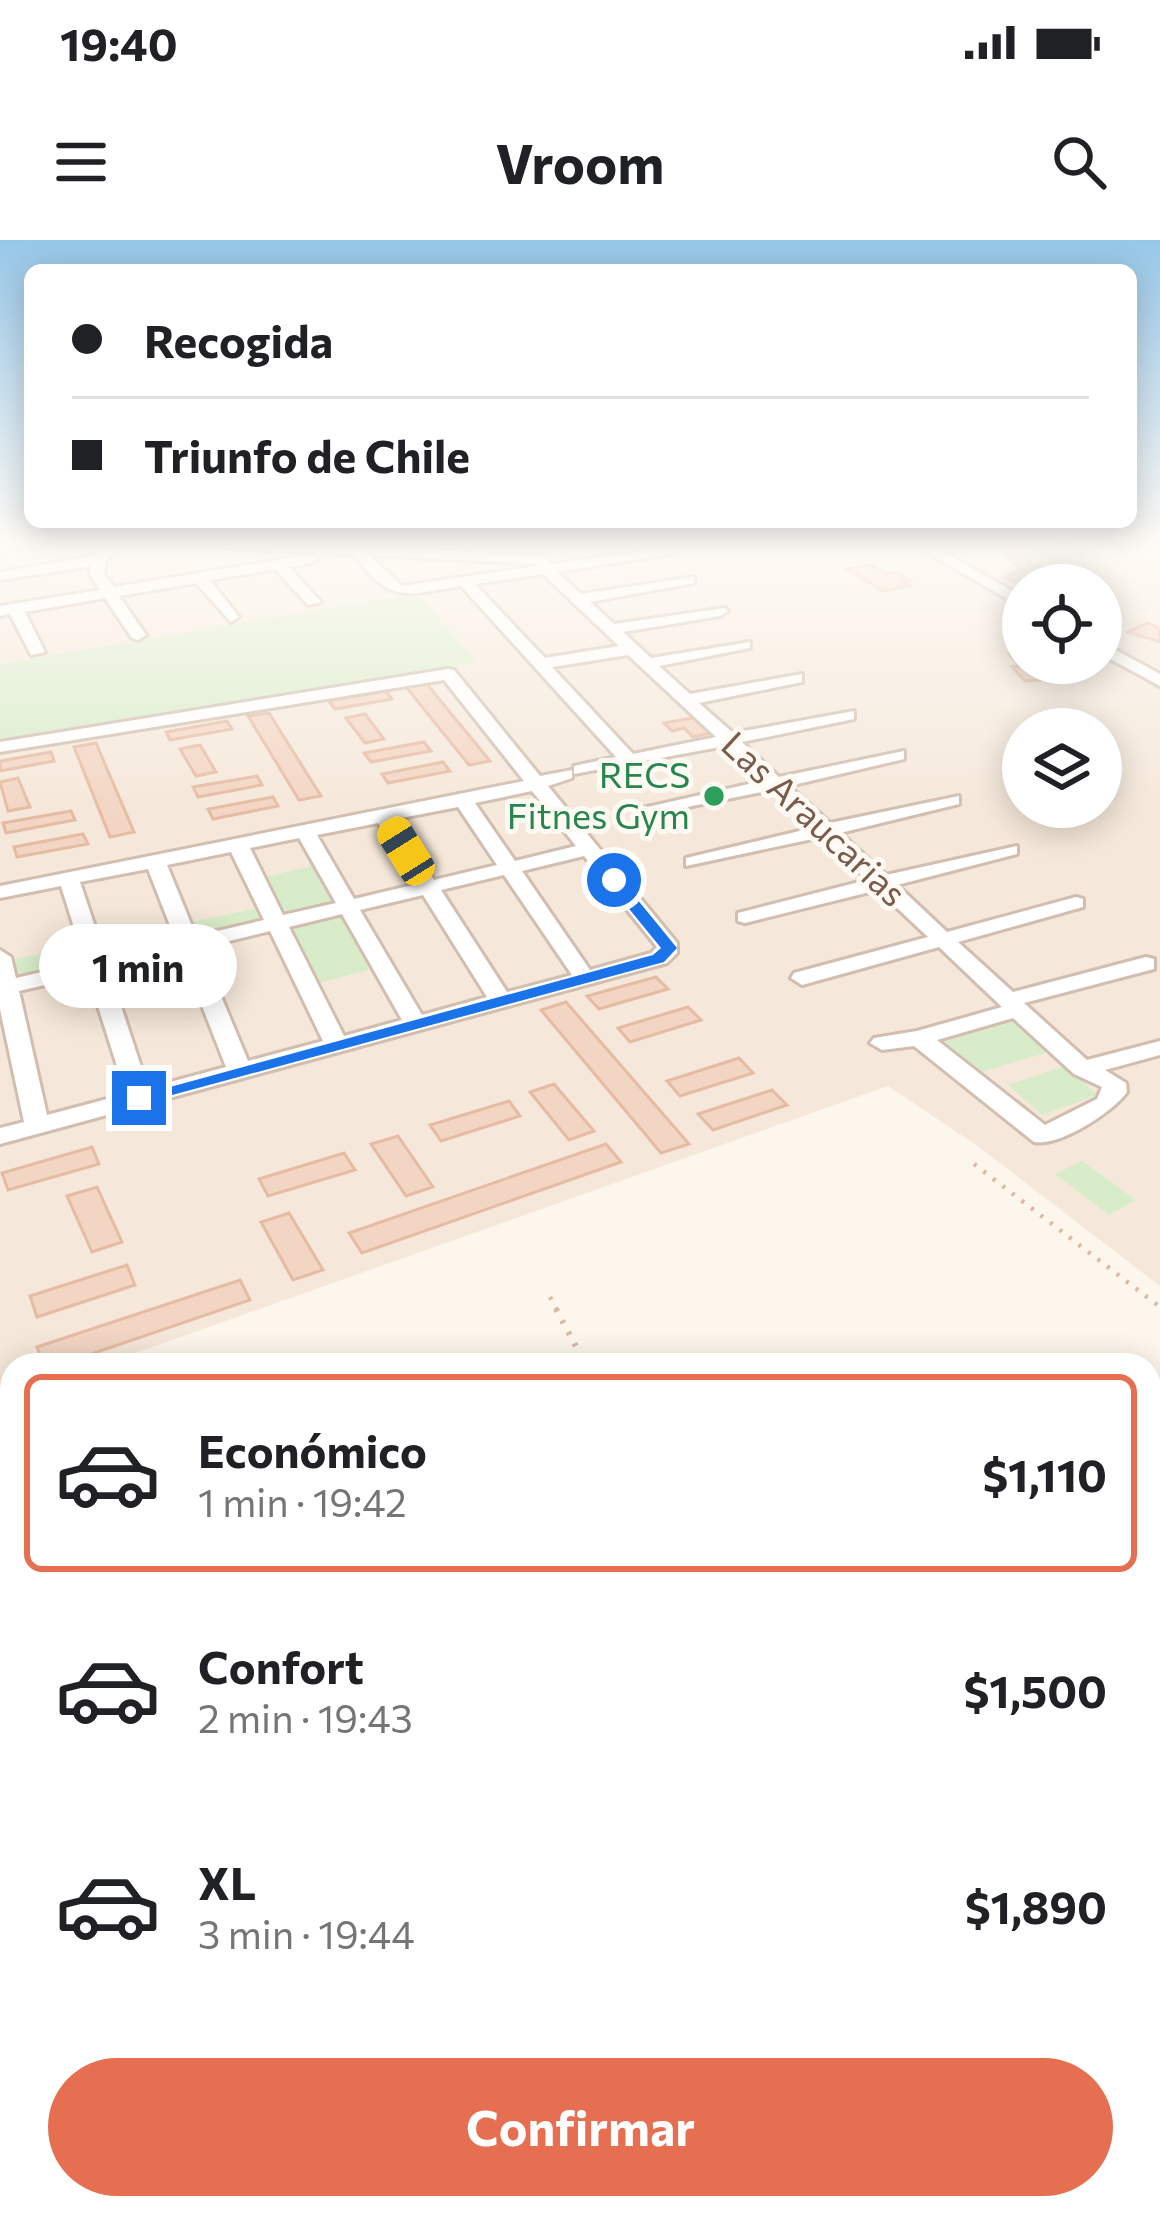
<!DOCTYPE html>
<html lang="es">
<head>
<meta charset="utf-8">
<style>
  :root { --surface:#fff; --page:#f6f6f6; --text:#202124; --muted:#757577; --line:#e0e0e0; --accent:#e76f51 }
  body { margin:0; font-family:Commissioner,sans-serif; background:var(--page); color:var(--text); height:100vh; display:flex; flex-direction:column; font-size:45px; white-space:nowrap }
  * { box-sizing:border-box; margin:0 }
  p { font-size:39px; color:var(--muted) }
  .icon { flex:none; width:66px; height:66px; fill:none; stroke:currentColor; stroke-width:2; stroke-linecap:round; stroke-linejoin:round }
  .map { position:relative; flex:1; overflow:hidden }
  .panel { position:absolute; left:0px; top:1113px; width:1161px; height:867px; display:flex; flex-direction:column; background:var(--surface); border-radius:36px 36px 0 0; box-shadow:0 6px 30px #0003 }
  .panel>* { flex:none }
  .top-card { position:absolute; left:24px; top:24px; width:1113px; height:264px; border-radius:18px; box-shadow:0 6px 30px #0003; display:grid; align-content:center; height:264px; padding:0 48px; background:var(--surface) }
  .tools { position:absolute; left:1002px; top:324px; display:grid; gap:24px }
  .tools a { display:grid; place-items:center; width:120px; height:120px; border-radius:50%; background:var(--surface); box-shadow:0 6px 30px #0003; font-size:60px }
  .end { position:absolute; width:54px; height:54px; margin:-27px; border:15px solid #1a73e8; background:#fff; box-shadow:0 0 0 6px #fff }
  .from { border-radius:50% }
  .bubble { position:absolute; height:84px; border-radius:42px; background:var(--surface); box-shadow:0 6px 30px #0003; font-size:39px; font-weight:700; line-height:84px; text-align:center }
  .car { position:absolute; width:36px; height:72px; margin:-36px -18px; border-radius:15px; box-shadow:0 0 9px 3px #0007; background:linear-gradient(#f5c518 24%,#345 0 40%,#f5c518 0 76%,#345 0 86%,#f5c518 0) }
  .top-card b { display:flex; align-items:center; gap:42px; height:114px; font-size:45px }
  .top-card b+b { border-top:3px solid var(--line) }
  .top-card i { width:30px; height:30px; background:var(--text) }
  ul { padding:21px 0 0; list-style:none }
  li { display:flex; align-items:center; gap:36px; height:198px; margin:0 24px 18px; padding:0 24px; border:6px solid transparent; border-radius:18px }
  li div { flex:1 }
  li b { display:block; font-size:45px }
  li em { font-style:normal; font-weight:700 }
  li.on { border-color:var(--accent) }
  li>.icon { width:108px; height:108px; stroke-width:1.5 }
  .primary-button { display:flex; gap:24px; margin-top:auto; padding:24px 48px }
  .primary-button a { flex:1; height:138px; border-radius:72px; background:var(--accent); color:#fff; font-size:48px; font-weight:700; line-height:138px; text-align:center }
  .status { display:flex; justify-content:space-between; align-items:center; height:84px; padding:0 60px; background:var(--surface); direction:ltr }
  .status svg { height:33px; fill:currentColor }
  header { display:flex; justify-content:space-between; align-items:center; height:156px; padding:0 48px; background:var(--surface); font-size:54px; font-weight:700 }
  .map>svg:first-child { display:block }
  .residential { fill:#f5e8da; fill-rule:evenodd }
  .green { fill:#d8ecc9 }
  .building { fill:#f3d5c3; stroke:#e6bba3; stroke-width:3 }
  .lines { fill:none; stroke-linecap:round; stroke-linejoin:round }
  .street-casing { stroke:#d1beb0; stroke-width:6 }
  .path-far1 { stroke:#d9b8a5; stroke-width:4.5; stroke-dasharray:3 9; stroke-linecap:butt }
  .path { stroke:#d9b8a5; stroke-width:6; stroke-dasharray:3 10; stroke-linecap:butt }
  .street { fill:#fff; fill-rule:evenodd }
  .route { fill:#1a73e8 }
  .leisure-dot { fill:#2e9e5b; stroke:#fffaf3; stroke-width:4.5 }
  .labels { text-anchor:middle; stroke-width:10; stroke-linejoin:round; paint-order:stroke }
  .far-leisure-label { font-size:36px; fill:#27864d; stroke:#fffaf3; text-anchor:end }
  .far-street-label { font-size:36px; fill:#7a5c4d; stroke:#fffaf3 }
</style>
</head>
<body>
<div class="status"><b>19:40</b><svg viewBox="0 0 49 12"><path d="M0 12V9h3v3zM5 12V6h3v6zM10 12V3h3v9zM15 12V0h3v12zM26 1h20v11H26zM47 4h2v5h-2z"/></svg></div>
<header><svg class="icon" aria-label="menu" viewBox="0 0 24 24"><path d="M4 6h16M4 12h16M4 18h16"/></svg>Vroom<svg class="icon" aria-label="search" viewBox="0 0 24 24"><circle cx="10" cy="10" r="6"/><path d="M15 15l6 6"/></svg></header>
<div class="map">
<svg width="1160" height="1979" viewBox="0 0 1160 1979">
  <rect width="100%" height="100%" fill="#fdf6ec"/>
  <path class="residential" d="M0,299H1160V1046L979,907L888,846L102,1125H12V1157L0,1161ZM1023,345H1101V423H1023ZM1023,489H1101V567H1023Z"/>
  <g class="green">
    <path d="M418,353L476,422L0,502V424Z"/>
    <path d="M312,626L331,660L327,666L23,735L15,733L10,720L278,664L265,637Z"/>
    <path d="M331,676L344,679L369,730L318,743L293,690L300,683Z"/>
    <path d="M1016,776L1055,810L968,836L932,801Z"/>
    <path d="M1064,826L1098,855L1042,875L1008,845Z"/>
    <path d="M1082,921L1136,960L1109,975L1055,934Z"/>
  </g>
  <g class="building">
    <path d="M1025,315L1030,325L1054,330L1048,335L1053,337L1012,341L1004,337L1022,331L1006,316Z"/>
    <path d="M871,325L887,334L897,332L911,341L903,342L910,346L883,351L847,329Z"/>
    <path d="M1148,383L1160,389V402L1128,392Z"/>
    <path d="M1023,413V423H1040L1055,439L1025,441L1012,427L1020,426L1009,414Z"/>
    <path d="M426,443L490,521L469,525L406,447Z"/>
    <path d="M386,451L392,459L335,469L329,461Z"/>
    <path d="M269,473L321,556L299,560L248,476Z"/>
    <path d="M365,474L384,499L365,503L346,478Z"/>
    <path d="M698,477L715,492L693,497L684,488L672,491L664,483Z"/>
    <path d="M227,481L232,489L170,500L166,492Z"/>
    <path d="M424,502L431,511L371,522L364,513Z"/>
    <path d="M96,503L134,592L110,597L74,507Z"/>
    <path d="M200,505L216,532L196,536L180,509Z"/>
    <path d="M51,512L54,521L0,531V521Z"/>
    <path d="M443,522L450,531L388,543L382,534Z"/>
    <path d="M257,536L262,545L198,557L193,547Z"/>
    <path d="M18,538L30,567L8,571L0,542Z"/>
    <path d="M273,557L278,566L213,579L208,569Z"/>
    <path d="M71,571L75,580L6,593L3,583Z"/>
    <path d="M83,594L88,604L17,617L14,607Z"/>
    <path d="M656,737L668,749L599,769L587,756Z"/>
    <path d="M566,762L689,904L661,913L541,770Z"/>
    <path d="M688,767L701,780L630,802L618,788Z"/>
    <path d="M739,818L753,833L680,856L667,841Z"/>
    <path d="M554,844L594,891L569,900L530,852Z"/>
    <path d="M772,850L787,865L713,890L698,874Z"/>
    <path d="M509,861L520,876L441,901L430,885Z"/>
    <path d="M398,896L433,947L406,956L371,904Z"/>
    <path d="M606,904L621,922L362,1013L349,993Z"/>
    <path d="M92,907L99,924L8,950L2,933Z"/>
    <path d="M344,913L355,930L268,956L259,939Z"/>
    <path d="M97,947L122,1002L92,1012L67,956Z"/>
    <path d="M289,973L323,1030L293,1040L261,982Z"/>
    <path d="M127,1025L135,1045L37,1077L30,1056Z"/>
    <path d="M240,1040L250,1060L59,1125H44L37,1107Z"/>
  </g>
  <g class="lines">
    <defs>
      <g id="street">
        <path d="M26,299H60L0,311V303Z"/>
        <path d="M111,299H126L106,321L104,334L114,347L310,315L317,319L315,322L289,327L321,362L308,365L275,329L210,340L239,377L231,382L196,343L119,356L146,395L138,400L132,398L105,358L25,372L45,412L31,415L10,374L0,376V366L100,350L90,334L91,326L0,340V332L94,316Z"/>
        <path d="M130,299H217L544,316L552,324L675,307L677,310L670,314L557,332L581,354L694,337V343L689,344L590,362L614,384L725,368L728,371L720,376L623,392L651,418L750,402V408L659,426L690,454L802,434V442L699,463L733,493L854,471V479L742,502L779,537L904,511V519L789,546L830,583L959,556V564L840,593L886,635L1017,606V614L897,645L947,692L1076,657L1083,659V667L958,702L1013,752L1146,717L1154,719V729L1024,763L1087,820L1160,801V815L1105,830L1126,843L1127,852C1113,872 1059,907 1034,902L914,806L882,810L870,803L874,798L917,791L1002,767L939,707L802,745L791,738L794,733L928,697L878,650L745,683L738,681V673L867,640L822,597L686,626V618L812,588L772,550L643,576V568L762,541L725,506L574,534V526L616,517L461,346C407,355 390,364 355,316L347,314L137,303ZM369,315L538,324V326L402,346ZM543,334L619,406L545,418L475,344ZM628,415L716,497L633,514L552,427ZM1013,778L1074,834L1102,847L1097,859L1045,885L937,800Z"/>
        <path d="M904,299H921L1023,357V368Z"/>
        <path d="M1101,402L1160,434V446L1101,414Z"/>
        <path d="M448,429L454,430L540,536L572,530V538L548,546L677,703V713L667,723L0,904V888L24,882L0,769V710L11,717L16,738L85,722L61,646L0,658V646L524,541L444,440L0,512V502ZM532,551L576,606L515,621L475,563ZM458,567L497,625L434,640L396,579ZM378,583L417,644L354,659L317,595ZM299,598L336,663L283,675L250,608ZM231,612L264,680L196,696L167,625ZM584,616L657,707L651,713L590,730L522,631ZM148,629L176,701L105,717L80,642ZM504,635L572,735L507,752L441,650ZM423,655L487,757L422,775L360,670ZM342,674L402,780L344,796L289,687ZM270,691L323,801L248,821L201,708ZM181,712L226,827L148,848L109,730ZM88,735L126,854L47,875L19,751Z"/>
      </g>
    </defs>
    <use href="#street" class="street-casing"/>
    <g class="path-far1">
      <path d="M974,924L1160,1067"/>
      <path d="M550,1057L558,1072"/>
    </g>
    <g class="path">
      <path d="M556,1069L586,1125"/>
      <path d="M0,1426L12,1511"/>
      <path d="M0,1756L12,1838"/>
      <path d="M28,1968L29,1979"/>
      <path d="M78,1968L80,1979"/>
      <path d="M1042,1968L1048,1979"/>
    </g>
    <use href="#street" class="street"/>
  </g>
  <linearGradient id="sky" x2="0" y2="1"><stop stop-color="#97c7e8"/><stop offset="0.52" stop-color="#fefbf6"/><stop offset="1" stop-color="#fefbf6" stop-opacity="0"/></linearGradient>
  <rect width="1160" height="576" fill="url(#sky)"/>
  <path class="route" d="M608,637H619L677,708L664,722L139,864L130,858L653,715L661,708L608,643Z"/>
  <circle class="leisure-dot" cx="714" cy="556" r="12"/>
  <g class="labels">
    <g class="far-leisure-label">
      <text x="690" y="548">RECS<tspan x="690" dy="41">Fitnes Gym</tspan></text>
    </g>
    <g class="far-street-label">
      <text transform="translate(814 579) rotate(43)" y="13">Las Araucarias</text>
    </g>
  </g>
</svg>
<div class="tools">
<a><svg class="icon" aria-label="locate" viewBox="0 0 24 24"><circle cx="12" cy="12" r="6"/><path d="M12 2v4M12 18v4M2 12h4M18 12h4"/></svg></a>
<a><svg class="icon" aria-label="layers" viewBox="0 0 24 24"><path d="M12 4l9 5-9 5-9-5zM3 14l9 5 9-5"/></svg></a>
</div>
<i class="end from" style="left:614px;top:640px"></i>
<i class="end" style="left:139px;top:858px"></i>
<div class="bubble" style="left:39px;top:684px;width:198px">1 min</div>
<i class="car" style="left:406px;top:611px;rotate:328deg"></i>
<div class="top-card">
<b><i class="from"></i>Recogida</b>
<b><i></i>Triunfo de Chile</b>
</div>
<section class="panel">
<ul>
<li class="on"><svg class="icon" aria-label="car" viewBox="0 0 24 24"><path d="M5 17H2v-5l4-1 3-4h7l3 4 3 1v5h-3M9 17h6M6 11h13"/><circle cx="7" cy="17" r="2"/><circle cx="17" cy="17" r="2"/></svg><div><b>Económico</b><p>1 min · 19:42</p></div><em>$1,110</em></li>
<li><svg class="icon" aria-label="car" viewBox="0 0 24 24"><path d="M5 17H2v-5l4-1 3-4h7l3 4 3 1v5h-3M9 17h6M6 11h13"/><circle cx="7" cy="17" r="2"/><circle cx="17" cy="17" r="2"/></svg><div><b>Confort</b><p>2 min · 19:43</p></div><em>$1,500</em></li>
<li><svg class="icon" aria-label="car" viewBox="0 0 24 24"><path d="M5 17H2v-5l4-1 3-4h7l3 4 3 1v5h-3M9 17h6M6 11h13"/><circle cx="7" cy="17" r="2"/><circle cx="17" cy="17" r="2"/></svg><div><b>XL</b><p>3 min · 19:44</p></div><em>$1,890</em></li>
</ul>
<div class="primary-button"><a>Confirmar</a></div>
</section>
</div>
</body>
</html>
